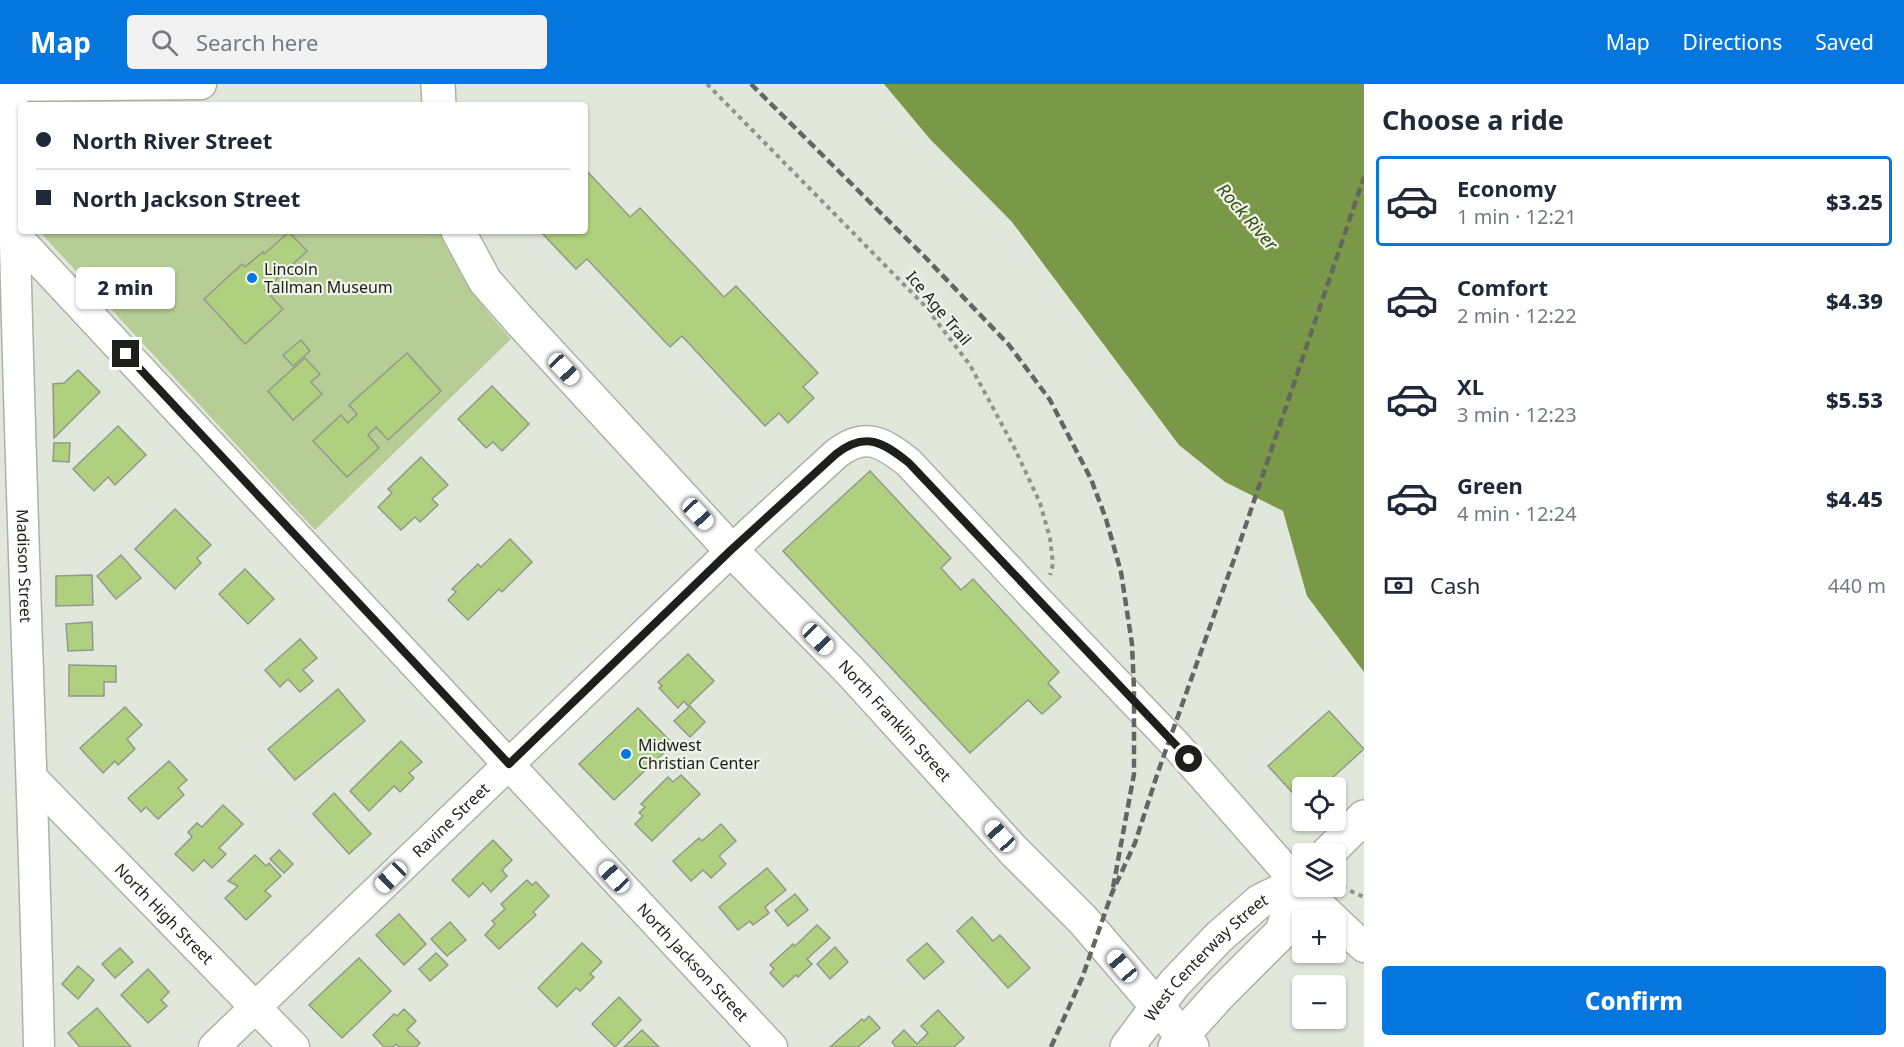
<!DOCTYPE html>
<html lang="en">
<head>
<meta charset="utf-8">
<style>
  :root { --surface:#fff; --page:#f2f2f3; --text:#1f2937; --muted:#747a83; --line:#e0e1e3; --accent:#0476dd }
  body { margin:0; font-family:"Noto Sans",sans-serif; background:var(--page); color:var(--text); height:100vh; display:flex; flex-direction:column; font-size:22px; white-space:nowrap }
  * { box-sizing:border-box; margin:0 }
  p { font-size:20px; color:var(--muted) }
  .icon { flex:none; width:33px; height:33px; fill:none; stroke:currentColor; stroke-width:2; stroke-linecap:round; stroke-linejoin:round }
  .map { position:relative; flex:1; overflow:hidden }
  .sheet { display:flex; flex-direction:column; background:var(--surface); width:540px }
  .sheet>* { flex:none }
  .hud { position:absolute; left:18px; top:18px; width:570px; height:132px; border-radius:6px; box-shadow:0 2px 4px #0004; display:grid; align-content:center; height:132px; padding:0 18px; background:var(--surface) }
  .controls { position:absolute; left:1292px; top:693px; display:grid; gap:12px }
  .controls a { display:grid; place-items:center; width:54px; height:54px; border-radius:6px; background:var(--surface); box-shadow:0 2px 4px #0004; font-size:30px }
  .end { position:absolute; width:27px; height:27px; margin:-14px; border:8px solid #1d1f1a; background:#fff; box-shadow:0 0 0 3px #fff }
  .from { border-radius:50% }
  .bubble { position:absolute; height:42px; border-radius:6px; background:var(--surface); box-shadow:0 2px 4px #0004; font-size:20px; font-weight:800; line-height:42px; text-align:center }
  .car { position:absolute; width:18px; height:36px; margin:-18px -9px; border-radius:8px; box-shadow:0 0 4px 2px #0007; background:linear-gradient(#fff 24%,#345 0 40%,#fff 0 76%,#345 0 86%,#fff 0) }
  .hud b { display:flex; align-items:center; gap:21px; height:57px; font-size:22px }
  .hud b+b { border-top:2px solid var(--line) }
  .hud i { width:15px; height:15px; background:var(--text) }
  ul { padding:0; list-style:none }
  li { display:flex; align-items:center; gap:18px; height:90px; margin:0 12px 9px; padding:0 6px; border:3px solid transparent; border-radius:6px }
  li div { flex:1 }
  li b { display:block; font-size:22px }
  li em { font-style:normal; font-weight:800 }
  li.selected { border-color:var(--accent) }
  li>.icon { width:54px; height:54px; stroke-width:1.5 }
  h2 { padding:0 18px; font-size:27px; line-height:72px }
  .pay { display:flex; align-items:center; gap:15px; height:66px; padding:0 18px; font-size:22px }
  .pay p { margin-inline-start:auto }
  .primary-button { display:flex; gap:12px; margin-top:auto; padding:12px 18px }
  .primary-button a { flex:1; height:69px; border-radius:6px; background:var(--accent); color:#fff; font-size:24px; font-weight:800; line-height:69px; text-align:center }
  header { display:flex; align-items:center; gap:36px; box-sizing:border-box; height:84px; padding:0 30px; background:var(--accent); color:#fff }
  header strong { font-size:28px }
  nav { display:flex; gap:33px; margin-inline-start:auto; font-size:21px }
  .search { width:420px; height:54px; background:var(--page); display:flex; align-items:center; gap:15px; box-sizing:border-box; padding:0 21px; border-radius:6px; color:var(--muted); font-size:22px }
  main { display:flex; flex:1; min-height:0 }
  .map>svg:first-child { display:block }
  .green { fill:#b6ce95 }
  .water { fill:#7a9948 }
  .building { fill:#afd07e; stroke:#93988d; stroke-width:1.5 }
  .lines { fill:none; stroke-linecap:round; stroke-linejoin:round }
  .minor-casing { stroke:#acb2a6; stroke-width:33 }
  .major-casing { stroke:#acb2a6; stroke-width:36 }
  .path { stroke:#90948b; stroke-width:4; stroke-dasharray:4.5 4.5; stroke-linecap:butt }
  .minor { stroke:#fff; stroke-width:30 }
  .major { stroke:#fff; stroke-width:33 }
  .rail { stroke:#64675f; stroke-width:4.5; stroke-dasharray:9 4.5; stroke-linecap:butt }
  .route { stroke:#1d1f1a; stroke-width:8 }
  .poi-dot { fill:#0476dd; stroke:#eff4e8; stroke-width:2 }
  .labels { text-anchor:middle; stroke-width:4.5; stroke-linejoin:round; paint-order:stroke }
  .poi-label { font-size:16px; fill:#1d1f1a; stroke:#eff4e8; text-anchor:start }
  .street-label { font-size:16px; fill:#1d1f1a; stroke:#eff4e8 }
  .water-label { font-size:18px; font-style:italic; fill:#384c11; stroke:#eff4e8 }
</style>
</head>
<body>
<header>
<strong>Map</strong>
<div class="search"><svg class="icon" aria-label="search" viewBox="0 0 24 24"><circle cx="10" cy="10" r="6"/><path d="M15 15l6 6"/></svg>Search here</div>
<nav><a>Map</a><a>Directions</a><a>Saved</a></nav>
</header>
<main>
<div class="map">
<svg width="1364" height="963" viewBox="0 0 1364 963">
  <rect width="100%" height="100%" fill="#e2e7db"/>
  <g class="green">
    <path d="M46,18H397L409,21H41Z"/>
    <path d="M39,147H439C459,191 478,219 511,255L315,446Z"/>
  </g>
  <path class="water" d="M884,0H1364V588L1307,512L1283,427L1225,398L1179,361L1012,138L930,55Z"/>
  <g class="building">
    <path d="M585,85L630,133L640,124L724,213L736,202L818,289L803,303L814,314L788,339L779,329L765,342L682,252L670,263L587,175L576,185L540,147H585Z"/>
    <path d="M289,148L307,167L265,206L283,225L245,260L204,215L242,180L245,183L263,168L264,170Z"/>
    <path d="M301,256L310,267L293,282L283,271Z"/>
    <path d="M407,269L441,307L388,356L376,343L368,351L379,364L347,393L313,357L341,331L348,339L357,330L349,321Z"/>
    <path d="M305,274L320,290L311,298L322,310L293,336L268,307Z"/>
    <path d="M78,286L100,308L54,354L53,300L64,299Z"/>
    <path d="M492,302L529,340L502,367L493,358L486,364L458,335Z"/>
    <path d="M118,342L146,371L115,401L108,393L94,407L73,385Z"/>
    <path d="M54,359H70L69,378L53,377Z"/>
    <path d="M421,373L448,401L432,415L438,421L420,438L415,433L401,446L378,423L392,409L388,405Z"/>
    <path d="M870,387L951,474L941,484L961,506L973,495L1059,588L1048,599L1061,613L1042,630L1028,616L970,669L783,467Z"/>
    <path d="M175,425L211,461L197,474L201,479L175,505L135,465Z"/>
    <path d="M510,455L532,478L502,508L499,505L468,536L448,516L456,508L452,505L478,480L481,483Z"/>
    <path d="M121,471L141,494L116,515L97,492Z"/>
    <path d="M245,485L274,515L248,540L219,510Z"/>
    <path d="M92,491L93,521L56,522V492Z"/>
    <path d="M92,538L93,566L68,567L66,540Z"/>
    <path d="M300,555L317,574L303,586L313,597L300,608L288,595L280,603L265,586Z"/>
    <path d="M688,570L714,597L688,622L684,617L678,624L659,604L662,602L658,598Z"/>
    <path d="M69,581L116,582V598H104V612H69Z"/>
    <path d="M338,605L365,637L295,696L268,665Z"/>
    <path d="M690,622L705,638L690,653L674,637Z"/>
    <path d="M125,623L142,641L127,655L135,665L118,681L115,677L103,689L80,664Z"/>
    <path d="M638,624L673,660L614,716L579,680Z"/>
    <path d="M1329,627L1364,665L1321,704H1302V719L1268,682Z"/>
    <path d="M401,657L422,678L409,689L414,694L400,708L394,702L369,727L350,707Z"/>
    <path d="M169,677L187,696L178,704L184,711L158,735L146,723L141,728L128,714Z"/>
    <path d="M681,691L700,710L652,757L635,740L643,732L639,729L645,723L641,720L668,693L673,698Z"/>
    <path d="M334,709L371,750L349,770L313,730Z"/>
    <path d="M223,721L243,740L219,764L226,770L212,784L204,776L193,787L175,770L192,753L188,748L197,739L202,743Z"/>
    <path d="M721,740L736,757L719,772L726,780L711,794L703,786L691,797L673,777L699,754L702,757Z"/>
    <path d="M493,756L512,776L502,786L507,792L491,808L483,799L469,813L452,796Z"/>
    <path d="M279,766L293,780L284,789L270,775Z"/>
    <path d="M255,771L266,782L269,779L281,792L265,807L271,812L246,836L225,814L238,802L228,797Z"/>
    <path d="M767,784L786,806L765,823L769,829L753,841L750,837L738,846L719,823Z"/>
    <path d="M527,796L532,801L536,798L549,812L533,828L536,831L499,865L485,851L495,840L492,837L505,825L501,820Z"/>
    <path d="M795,810L808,826L788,842L775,826Z"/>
    <path d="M399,830L426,860L404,881L376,851Z"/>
    <path d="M972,833L993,857L1000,851L1030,884L1008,904L957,847Z"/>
    <path d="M450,838L466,856L447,872L431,855Z"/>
    <path d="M817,841L830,854L807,875L812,880L798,893L796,891L783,903L770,889L774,885L770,881L793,860L795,862Z"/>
    <path d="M582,859L602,878L590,890L594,893L580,907L576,904L557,923L538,904Z"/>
    <path d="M927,859L944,878L924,895L907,876Z"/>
    <path d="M835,863L848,878L830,895L817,880Z"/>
    <path d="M120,864L133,878L115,894L102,880Z"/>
    <path d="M436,869L448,881L430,897L419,885Z"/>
    <path d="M359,874L391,907L342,954L309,921Z"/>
    <path d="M78,882L94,896L78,915L62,900Z"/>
    <path d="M148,885L169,908L161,916L167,922L148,939L121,911Z"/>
    <path d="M619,913L641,936L615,963L592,940Z"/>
    <path d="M97,924L131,963H80L68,949Z"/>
    <path d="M404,925L416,937L407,946L420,959L416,963H399L396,960L393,963H384L373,951L394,930L397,932Z"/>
    <path d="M938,926L964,954L954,963H896L892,958L904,946L917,960L928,949L921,942Z"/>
    <path d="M869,932L880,944L858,963H830L862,935L864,937Z"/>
    <path d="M642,946L659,963H624Z"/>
  </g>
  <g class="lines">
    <defs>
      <g id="minor">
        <path d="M0,2L201,0"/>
        <path id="s1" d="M12,2C16,322 32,643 39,963"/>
        <path id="s2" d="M0,135L772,963"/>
        <path id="s3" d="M33,695L294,963"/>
        <path d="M1335,836L1364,863"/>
        <path id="s4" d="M214,963L752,447L836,370C865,347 883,358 909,379L1037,516L1175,660L1297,799L1335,836"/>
      </g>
      <g id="major">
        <path d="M438,0L439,21"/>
        <path id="s5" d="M458,147L485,197L520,237L731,466L850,587L1013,766L1083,836L1192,963"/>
        <path d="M1327,770L1364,733"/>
        <path id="s6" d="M1127,963L1174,900L1219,853L1260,817L1297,799"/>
        <path d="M1175,963L1182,952L1219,911L1282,848L1297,799L1302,795"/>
      </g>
    </defs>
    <use href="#minor" class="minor-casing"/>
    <use href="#major" class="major-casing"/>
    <g class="path">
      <path d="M707,0L924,221L970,281L1015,365L1040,419L1050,454L1053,480L1050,491"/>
      <path d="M1342,803L1364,813"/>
    </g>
    <use href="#minor" class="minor"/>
    <use href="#major" class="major"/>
    <g class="rail">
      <path d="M751,0L924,172L1009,261L1050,316L1091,395L1106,435L1121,488L1132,560L1134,605V690L1112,809"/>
      <path d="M1051,963L1082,894L1112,809L1135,759L1158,688L1237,467L1364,93"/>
    </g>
  </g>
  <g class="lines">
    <path class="route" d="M126,270L509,680L731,466L836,370C865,347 883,358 909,379L1189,675"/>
  </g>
  <g class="poi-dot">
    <circle cx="252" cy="194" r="6"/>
    <circle cx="626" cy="670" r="6"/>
  </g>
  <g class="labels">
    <g class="poi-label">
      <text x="264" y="191">Lincoln<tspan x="264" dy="18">Tallman Museum</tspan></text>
      <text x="638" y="667">Midwest<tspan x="638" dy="18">Christian Center</tspan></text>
    </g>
    <g class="street-label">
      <text transform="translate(939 224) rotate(50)" y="6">Ice Age Trail</text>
      <text dy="6" stroke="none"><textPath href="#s1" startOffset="480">Madison Street</textPath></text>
      <text dy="6" stroke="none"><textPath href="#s5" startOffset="658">North Franklin Street</textPath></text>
      <text dy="6" stroke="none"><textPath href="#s4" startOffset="328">Ravine Street</textPath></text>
      <text dy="6" stroke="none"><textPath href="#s3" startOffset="188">North High Street</textPath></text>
      <text dy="6" stroke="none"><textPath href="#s6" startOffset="120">West Centerway Street</textPath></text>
      <text dy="6" stroke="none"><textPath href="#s2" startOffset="1016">North Jackson Street</textPath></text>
    </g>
    <g class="water-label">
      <text transform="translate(1247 133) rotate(49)" y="6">Rock River</text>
    </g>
  </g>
</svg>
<div class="controls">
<a><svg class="icon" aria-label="locate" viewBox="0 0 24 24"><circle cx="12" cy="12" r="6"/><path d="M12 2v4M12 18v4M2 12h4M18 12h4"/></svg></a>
<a><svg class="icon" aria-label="layers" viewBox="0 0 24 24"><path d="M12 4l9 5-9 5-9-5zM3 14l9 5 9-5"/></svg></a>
<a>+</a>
<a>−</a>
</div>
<i class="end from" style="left:1189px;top:675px"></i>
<i class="end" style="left:126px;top:270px"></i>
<div class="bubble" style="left:76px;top:183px;width:99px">2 min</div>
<i class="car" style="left:564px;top:285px;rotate:137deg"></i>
<i class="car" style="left:698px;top:430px;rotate:137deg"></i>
<i class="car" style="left:818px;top:555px;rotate:136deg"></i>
<i class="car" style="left:1000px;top:752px;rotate:318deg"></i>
<i class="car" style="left:391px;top:793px;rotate:226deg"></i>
<i class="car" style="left:614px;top:793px;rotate:317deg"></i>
<i class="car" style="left:1122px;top:882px;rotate:320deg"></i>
<div class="hud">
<b><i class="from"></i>North River Street</b>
<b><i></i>North Jackson Street</b>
</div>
</div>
<section class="sheet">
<h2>Choose a ride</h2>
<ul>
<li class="selected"><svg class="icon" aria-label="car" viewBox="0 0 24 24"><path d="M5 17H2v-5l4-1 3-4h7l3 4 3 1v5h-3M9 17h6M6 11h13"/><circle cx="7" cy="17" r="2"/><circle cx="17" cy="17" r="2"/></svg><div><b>Economy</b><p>1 min · 12:21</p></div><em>$3.25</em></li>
<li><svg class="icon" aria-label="car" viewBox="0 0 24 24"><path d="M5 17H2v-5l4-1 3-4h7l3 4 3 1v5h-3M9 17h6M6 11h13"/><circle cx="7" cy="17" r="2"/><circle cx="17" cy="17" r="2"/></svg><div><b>Comfort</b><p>2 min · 12:22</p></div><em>$4.39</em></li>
<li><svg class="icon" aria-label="car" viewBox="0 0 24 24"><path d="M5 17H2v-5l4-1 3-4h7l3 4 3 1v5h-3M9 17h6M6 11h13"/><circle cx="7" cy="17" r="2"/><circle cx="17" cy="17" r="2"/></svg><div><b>XL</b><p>3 min · 12:23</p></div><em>$5.53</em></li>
<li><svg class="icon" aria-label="car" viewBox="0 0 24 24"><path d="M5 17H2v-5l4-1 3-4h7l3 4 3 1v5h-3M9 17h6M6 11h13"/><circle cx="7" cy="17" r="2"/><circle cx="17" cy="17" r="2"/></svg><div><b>Green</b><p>4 min · 12:24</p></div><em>$4.45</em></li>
</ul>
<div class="pay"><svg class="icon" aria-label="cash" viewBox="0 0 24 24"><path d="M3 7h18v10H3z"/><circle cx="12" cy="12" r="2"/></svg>Cash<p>440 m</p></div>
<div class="primary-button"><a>Confirm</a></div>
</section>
</main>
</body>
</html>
